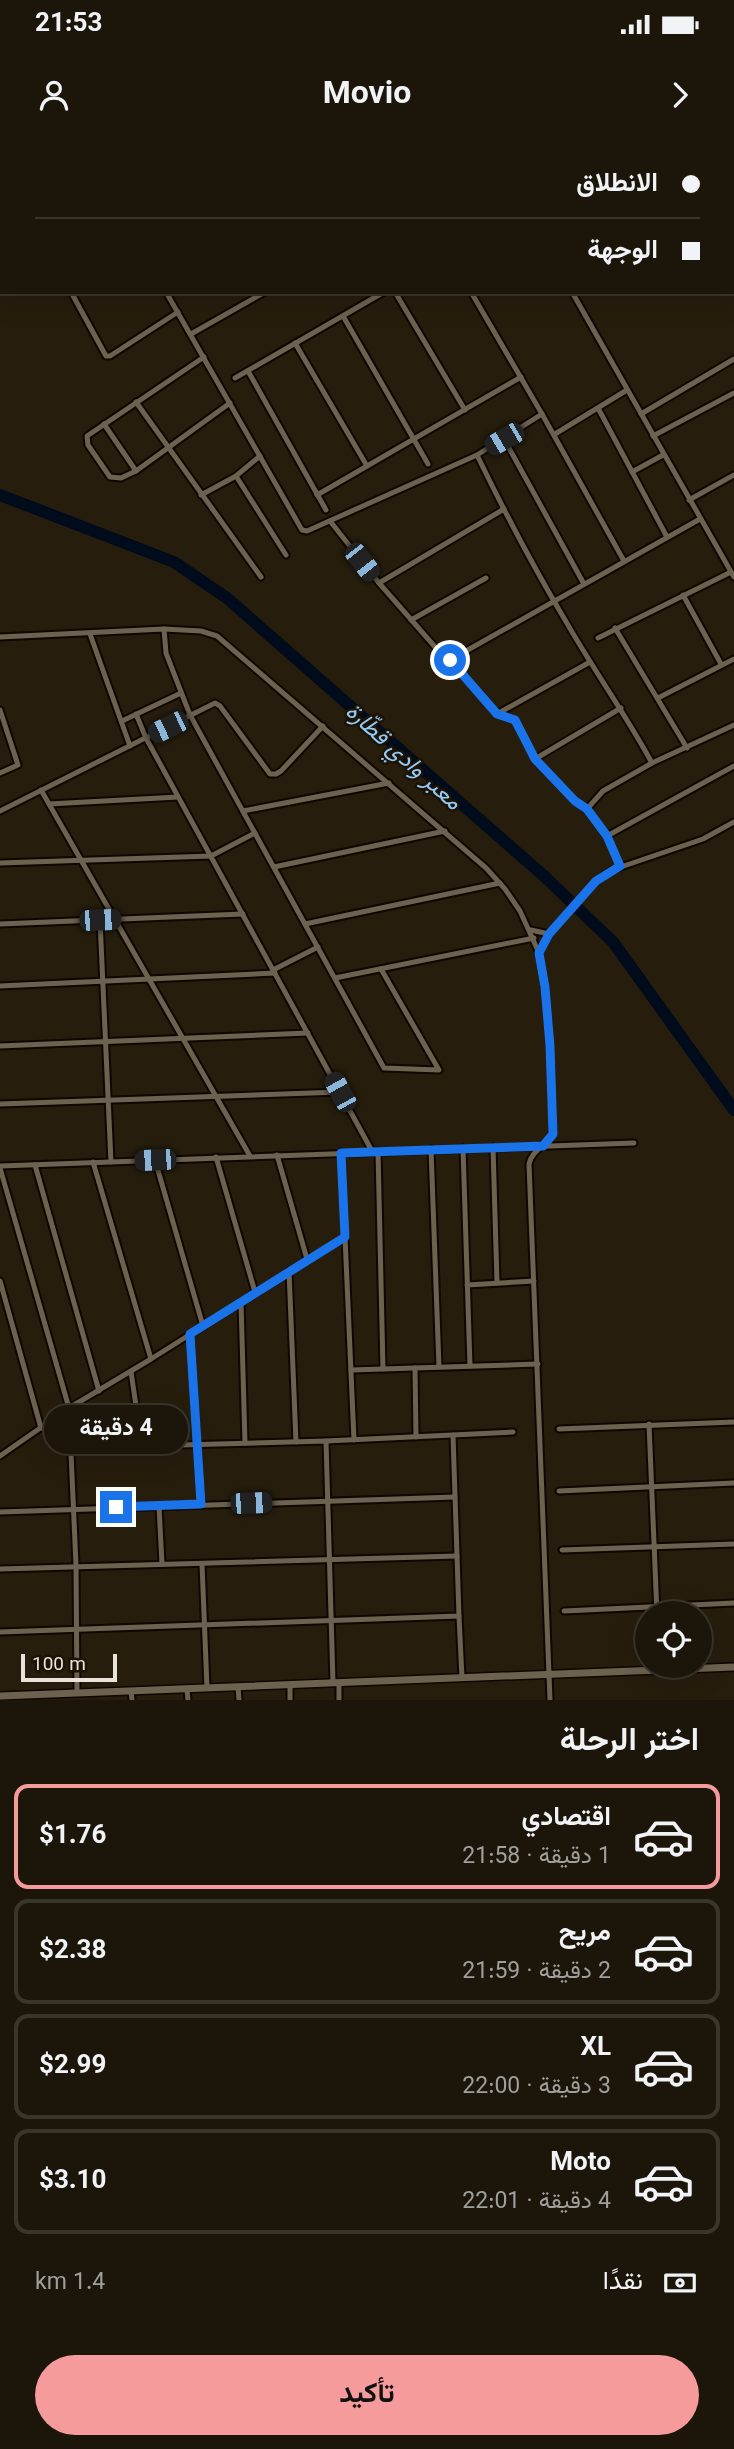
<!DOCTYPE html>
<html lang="ar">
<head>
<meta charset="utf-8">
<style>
  :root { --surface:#1c160a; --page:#251f13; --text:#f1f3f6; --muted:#a09f9c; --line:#3a352b; --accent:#f59b9c }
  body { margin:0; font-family:Georgia,Vazirmatn,serif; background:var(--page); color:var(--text); direction:rtl; height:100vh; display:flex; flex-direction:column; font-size:26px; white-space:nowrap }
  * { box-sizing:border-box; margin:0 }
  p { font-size:23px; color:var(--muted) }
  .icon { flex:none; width:38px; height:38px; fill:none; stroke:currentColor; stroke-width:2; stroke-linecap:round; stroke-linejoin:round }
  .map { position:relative; height:1560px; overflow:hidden; direction:ltr }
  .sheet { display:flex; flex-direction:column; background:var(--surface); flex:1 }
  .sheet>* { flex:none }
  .banner { position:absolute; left:0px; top:0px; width:735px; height:154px; box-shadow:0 7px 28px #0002,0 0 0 2px var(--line); direction:rtl; display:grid; align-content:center; height:154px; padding:0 35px; background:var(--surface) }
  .tools { position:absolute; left:635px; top:1461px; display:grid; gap:14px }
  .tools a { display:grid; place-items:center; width:77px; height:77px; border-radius:50%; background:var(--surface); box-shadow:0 7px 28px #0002,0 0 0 2px var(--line); font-size:35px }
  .scale { position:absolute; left:21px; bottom:18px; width:96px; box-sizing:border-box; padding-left:7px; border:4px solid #e9e3d9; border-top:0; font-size:19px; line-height:24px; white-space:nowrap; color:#e9e3d9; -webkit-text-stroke:5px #1d1305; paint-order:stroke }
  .end { position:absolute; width:32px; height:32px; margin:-16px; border:9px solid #1a73e8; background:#fff; box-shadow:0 0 0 4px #fff }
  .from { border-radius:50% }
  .bubble { position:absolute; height:49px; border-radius:24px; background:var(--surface); box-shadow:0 7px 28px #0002,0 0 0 2px var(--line); font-size:23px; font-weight:700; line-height:49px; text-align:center; direction:rtl }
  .car { position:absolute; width:21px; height:42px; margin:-21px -10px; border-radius:9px; box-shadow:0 0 5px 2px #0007; background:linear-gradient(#222 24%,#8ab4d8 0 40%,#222 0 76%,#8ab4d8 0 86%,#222 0) }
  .banner b { display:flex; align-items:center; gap:24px; height:66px; font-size:26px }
  .banner b+b { border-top:2px solid var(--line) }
  .banner i { width:18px; height:18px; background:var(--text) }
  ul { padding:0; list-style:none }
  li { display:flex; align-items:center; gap:21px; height:105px; margin:0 14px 10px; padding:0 21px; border:4px solid var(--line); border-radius:14px }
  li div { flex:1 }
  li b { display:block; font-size:26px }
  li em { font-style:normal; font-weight:700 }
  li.on { border-color:var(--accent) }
  li>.icon { width:63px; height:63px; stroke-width:1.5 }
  h2 { padding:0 35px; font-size:32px; line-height:84px }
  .pay { display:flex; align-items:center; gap:18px; height:77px; padding:0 35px; font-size:26px }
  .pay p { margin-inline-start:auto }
  .button { display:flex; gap:14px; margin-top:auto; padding:14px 35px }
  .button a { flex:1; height:80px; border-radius:42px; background:var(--accent); color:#111; font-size:28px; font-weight:700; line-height:80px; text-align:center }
  .status { display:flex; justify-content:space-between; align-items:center; height:49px; padding:0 35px; background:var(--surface); direction:ltr }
  .status svg { height:19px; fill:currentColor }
  header { display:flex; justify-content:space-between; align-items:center; height:91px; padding:0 35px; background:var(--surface); font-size:32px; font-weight:700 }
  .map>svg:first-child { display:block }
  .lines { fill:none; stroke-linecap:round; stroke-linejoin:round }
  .river { stroke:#000b1c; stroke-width:12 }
  .minor-casing { stroke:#0f0700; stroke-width:9 }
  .tertiary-casing { stroke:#0f0700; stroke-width:10 }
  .minor { stroke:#6d6250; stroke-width:5 }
  .tertiary { stroke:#6d6250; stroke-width:7 }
  .route { stroke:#1a73e8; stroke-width:9 }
  .labels { text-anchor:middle; stroke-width:5; stroke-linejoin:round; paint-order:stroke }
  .water-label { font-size:23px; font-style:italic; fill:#92caf9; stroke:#1d1305 }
</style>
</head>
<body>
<div class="status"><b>21:53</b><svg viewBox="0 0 49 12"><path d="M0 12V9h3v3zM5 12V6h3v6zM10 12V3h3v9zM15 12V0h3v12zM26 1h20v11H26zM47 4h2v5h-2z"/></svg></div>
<header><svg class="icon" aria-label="forward" viewBox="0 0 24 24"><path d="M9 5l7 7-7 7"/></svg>Movio<svg class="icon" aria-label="person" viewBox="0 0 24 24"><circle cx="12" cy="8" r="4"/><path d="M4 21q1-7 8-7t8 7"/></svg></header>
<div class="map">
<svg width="734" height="1560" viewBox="0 0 734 1560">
  <rect width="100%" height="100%" fill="#261d0d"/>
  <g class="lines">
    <path class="river" d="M0,355L174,422L227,458L544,736L613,802L734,970"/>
    <defs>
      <g id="minor">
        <path d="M19,0L20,2"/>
        <path d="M79,0L80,2"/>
        <path d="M171,0L172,2"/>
        <path d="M198,0L199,2"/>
        <path d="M308,0L309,2"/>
        <path d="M484,0L485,2"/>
        <path d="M709,0L711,2"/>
        <path d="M53,2L57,0"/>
        <path d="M181,2L184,0"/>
        <path d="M294,2L297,0"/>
        <path d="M418,2L421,0"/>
        <path d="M733,38L734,39"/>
        <path d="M0,69L2,68"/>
        <path d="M733,128H734"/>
        <path d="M71,152L106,216H110L178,172"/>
        <path d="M166,152L302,390L307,391L477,315L542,274L624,421"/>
        <path d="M395,152L465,270"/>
        <path d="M471,152L542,274"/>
        <path d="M572,152L734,437"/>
        <path d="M343,176L428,324"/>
        <path d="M191,194L265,152"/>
        <path d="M295,203L367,326"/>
        <path d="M204,217L87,296L88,305L110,337L121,338L136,331L230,263"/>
        <path d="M248,231L326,370"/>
        <path d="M235,238L384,152"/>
        <path d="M136,262L261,437"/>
        <path d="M598,268L667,397"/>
        <path d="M641,274L734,219"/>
        <path d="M104,284L136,331"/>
        <path d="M555,294L627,250"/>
        <path d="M653,296L734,253"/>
        <path d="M504,299L584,444"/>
        <path d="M477,315C505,373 535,430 568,485C595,532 626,575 652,623"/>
        <path d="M632,332L663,315"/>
        <path d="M236,336L286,415"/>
        <path d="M201,355L236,336L260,316"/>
        <path d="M317,355L521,237"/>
        <path d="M689,360L734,335"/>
        <path d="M330,381L379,443L443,516L450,520L700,379"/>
        <path d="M379,443L504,369"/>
        <path d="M683,455L721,524"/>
        <path d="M411,480L486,438"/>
        <path d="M615,488L687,608"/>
        <path d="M164,489L166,513L190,575L384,928L439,930L381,829"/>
        <path d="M90,494L130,606"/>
        <path d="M0,497L164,489L201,491L217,496L486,728L505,749L520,771L539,813L545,847L550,906L553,991C549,1005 532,1009 529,1024L550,1560"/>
        <path d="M598,498L731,432"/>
        <path d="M450,520L497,574L515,580L535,619L575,661L587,669L607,696L620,726"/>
        <path d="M658,558L734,519"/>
        <path d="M0,570L18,625L0,633"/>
        <path d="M136,574L146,598L372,1011"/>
        <path d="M497,574L590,522"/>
        <path d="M122,581L181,553"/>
        <path d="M535,619L621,568"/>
        <path d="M41,650L250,1016"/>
        <path d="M49,664L178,657"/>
        <path d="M587,669L603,651L652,623L734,585"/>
        <path d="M0,671L215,563L220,566L270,634H276L281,631L323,586"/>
        <path d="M243,671L389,643"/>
        <path d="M607,696L734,626"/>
        <path d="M0,723L211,716L255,693"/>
        <path d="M274,727L445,691"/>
        <path d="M100,780L111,1022"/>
        <path d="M0,784L243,774"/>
        <path d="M305,784L500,743"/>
        <path d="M531,790L549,794"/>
        <path d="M539,813L549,794L596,741L612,730L703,699L734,682"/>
        <path d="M273,830L318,807"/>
        <path d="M335,838L534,798"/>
        <path d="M0,846L275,833"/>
        <path d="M0,906L308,893"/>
        <path d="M0,964L340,952"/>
        <path d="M493,1007L497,1143"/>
        <path d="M463,1008L470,1226"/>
        <path d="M431,1009L439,1227"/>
        <path d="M378,1011L383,1229"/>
        <path d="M277,1015L307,1119"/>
        <path d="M216,1017L255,1152"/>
        <path d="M155,1020L203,1186"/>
        <path d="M93,1022L151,1219"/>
        <path d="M35,1025L99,1251"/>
        <path d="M0,1026L634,1003"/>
        <path d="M0,1028L69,1268L76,1425L77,1553"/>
        <path d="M345,1097L354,1300"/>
        <path d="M289,1131L296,1302"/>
        <path d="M0,1141L41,1288"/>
        <path d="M467,1145L534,1141"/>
        <path d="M241,1162L245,1303"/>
        <path d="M190,1194L201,1364"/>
        <path d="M415,1228L416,1297"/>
        <path d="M351,1230L538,1224"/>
        <path d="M131,1232L142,1306L326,1301L333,1543"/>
        <path d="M649,1284L657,1474"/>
        <path d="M559,1289L734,1282"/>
        <path d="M326,1301L513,1292"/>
        <path d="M71,1306H142"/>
        <path d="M0,1316L69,1268L151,1219L345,1097L341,1012"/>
        <path d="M559,1351L734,1343"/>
        <path d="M159,1366L162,1424"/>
        <path d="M0,1372L455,1357"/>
        <path d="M562,1410L734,1404"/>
        <path d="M202,1424L207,1548"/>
        <path d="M0,1429L457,1416"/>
        <path d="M564,1471L734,1463"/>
        <path d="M459,1476L462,1538"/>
        <path d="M0,1492L459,1476L453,1295"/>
        <path d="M339,1543V1560"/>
        <path d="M290,1545V1560"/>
        <path d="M238,1547L239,1560"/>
        <path d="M187,1549L188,1560"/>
        <path d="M131,1551L132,1560"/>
      </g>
      <path id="tertiary" d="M0,1556L734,1527"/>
    </defs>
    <use href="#minor" class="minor-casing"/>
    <use href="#tertiary" class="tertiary-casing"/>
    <use href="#minor" class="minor"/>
    <use href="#tertiary" class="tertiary"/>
  </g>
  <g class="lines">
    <path class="route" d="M116,1367L201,1364L190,1194L345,1097L341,1013L543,1006L553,994L550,906L545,847L539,813L549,794L596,741L620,726L607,696L587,669L575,661L535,619L515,580L497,574L450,520"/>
  </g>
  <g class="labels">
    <g class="water-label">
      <text transform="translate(404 616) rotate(42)" y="8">معبر وادي قطّارة</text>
    </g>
  </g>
</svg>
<div class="tools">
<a><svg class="icon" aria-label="locate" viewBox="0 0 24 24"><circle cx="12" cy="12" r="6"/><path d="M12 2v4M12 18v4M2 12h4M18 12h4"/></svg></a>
</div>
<div class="scale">100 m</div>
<i class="end from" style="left:450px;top:520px"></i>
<i class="end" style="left:116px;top:1367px"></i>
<div class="bubble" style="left:44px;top:1265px;width:144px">4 دقيقة</div>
<i class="car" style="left:504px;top:299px;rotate:240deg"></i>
<i class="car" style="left:362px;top:422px;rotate:142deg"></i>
<i class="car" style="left:168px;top:587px;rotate:244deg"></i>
<i class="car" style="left:100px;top:780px;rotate:88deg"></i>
<i class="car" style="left:340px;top:952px;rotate:331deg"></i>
<i class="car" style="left:155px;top:1020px;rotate:268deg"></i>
<i class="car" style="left:251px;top:1363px;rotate:88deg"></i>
<div class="banner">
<b><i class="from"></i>الانطلاق</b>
<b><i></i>الوجهة</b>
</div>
</div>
<section class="sheet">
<h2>اختر الرحلة</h2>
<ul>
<li class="on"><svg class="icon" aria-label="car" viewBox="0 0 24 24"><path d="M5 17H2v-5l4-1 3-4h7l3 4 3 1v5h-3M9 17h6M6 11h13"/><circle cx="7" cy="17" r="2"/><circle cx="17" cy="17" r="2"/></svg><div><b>اقتصادي</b><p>1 دقيقة · 21:58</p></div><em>$1.76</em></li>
<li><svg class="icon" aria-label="car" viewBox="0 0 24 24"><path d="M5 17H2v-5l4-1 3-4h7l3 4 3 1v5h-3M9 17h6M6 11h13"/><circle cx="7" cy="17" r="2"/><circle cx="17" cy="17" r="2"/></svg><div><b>مريح</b><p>2 دقيقة · 21:59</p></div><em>$2.38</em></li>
<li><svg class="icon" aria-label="car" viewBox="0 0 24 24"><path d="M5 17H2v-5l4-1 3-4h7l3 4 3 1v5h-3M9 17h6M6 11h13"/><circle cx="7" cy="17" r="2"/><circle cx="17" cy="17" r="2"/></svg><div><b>XL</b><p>3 دقيقة · 22:00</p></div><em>$2.99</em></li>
<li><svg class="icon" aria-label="car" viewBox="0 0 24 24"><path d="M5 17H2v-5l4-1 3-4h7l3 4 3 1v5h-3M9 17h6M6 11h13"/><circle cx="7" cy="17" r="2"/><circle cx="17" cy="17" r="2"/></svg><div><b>Moto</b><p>4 دقيقة · 22:01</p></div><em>$3.10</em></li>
</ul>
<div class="pay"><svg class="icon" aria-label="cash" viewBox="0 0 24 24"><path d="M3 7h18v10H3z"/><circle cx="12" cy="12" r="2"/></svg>نقدًا<p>1.4 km</p></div>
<div class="button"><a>تأكيد</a></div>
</section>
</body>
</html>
